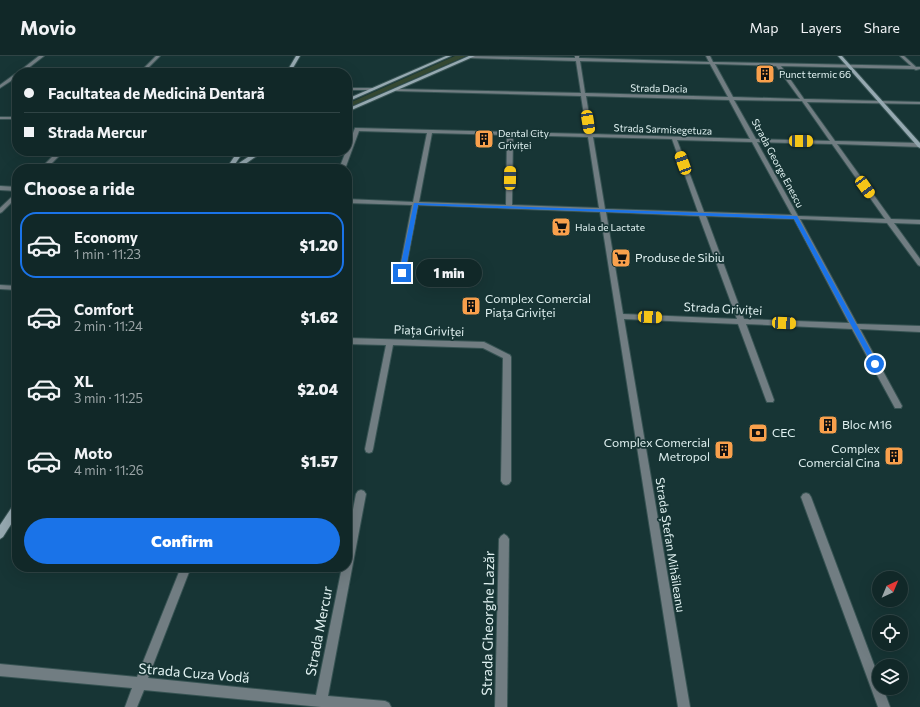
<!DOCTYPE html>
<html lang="en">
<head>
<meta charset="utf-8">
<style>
  :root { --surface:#112828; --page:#1a3030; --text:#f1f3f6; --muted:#9ca6a8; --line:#304445; --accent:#1a73e8 }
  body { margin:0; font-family:Commissioner,sans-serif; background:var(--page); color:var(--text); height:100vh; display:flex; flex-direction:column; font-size:15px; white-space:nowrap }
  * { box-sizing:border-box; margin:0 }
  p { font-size:13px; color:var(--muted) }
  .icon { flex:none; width:22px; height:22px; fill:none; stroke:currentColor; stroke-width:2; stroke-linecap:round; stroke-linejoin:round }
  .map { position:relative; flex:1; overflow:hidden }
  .side { position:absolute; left:12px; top:108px; width:340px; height:408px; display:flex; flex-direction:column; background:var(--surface); border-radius:16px; box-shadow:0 4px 16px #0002,0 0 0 1px var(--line) }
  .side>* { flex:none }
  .top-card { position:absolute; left:12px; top:12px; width:340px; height:88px; border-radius:16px; box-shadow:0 4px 16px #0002,0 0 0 1px var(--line); display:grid; align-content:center; height:88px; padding:0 12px; background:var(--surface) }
  .needle { width:26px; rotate:44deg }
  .controls { position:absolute; left:872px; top:515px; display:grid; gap:8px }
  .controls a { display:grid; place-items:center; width:36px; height:36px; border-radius:50%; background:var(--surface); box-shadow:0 4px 16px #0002,0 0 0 1px var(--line); font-size:20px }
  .end { position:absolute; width:18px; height:18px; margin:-9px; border:5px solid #1a73e8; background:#fff; box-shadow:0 0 0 2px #fff }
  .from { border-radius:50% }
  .bubble { position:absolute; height:28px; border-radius:14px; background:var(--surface); box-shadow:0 4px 16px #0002,0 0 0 1px var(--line); font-size:13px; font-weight:800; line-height:28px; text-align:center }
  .car { position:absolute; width:12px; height:24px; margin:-12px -6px; border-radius:5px; box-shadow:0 0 3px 1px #0007; background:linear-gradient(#f5c518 24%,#345 0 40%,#f5c518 0 76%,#345 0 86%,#f5c518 0) }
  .top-card b { display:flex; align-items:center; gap:14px; height:38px; font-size:15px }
  .top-card b+b { border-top:1px solid var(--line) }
  .top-card i { width:10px; height:10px; background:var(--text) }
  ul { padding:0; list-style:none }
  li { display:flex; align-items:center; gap:12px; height:66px; margin:0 8px 6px; padding:0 4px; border:2px solid transparent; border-radius:16px }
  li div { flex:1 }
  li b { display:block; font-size:15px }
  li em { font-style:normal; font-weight:800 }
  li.selected { border-color:var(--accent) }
  li>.icon { width:36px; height:36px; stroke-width:1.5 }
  h2 { padding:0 12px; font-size:18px; line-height:48px }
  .primary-button { display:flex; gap:8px; margin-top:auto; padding:8px 12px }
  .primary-button a { flex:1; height:46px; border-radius:24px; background:var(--accent); color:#fff; font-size:16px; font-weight:800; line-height:46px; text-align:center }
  header { display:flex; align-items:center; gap:24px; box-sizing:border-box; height:56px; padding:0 20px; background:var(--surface); border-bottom:1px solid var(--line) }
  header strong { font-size:19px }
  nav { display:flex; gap:22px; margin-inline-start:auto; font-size:14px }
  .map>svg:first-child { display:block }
  .green { fill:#344832 }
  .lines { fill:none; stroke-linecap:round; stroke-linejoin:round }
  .street-casing { stroke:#375353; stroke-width:2 }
  .secondary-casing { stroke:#375353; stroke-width:2 }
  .street { fill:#717d82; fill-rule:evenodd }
  .secondary { fill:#96a9b1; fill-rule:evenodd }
  .route { fill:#1a73e8 }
  .labels { text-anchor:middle; stroke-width:3.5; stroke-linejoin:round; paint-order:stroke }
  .far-poi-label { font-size:10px; fill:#e0f1f1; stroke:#173535; text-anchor:start }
  .far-street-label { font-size:10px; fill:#e0f1f1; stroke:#173535 }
  .poi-label { font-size:12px; fill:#e0f1f1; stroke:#173535; text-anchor:start }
  .street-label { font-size:12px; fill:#e0f1f1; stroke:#173535 }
  .near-street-label { font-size:14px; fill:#e0f1f1; stroke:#173535 }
</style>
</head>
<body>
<header>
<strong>Movio</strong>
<nav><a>Map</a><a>Layers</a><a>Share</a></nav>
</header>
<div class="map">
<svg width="920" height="651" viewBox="0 0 920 651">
  <rect width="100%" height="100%" fill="#173535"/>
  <path class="green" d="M455,0H466L347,52V48Z"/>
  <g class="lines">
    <defs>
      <g id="street">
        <path d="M39,0H44L22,17H17Z"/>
        <path d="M156,0H160L143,17H139Z"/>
        <path d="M469,0L575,2V0H579V2L709,6L706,0H710L713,6L911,10L900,0H904L916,11H920V13L916,14L914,13L781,10L804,43L920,46V48L807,46L835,85L920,87V91L837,88L891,163L920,164V168L894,167L920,203V210L918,209L887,167L800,163L857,268L920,270V276L860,273L902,350L901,352H895L852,273L746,268L774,344L773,346H767L766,344L738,268L624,263L690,651H678L600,156L418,149L405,217L402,219L399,217L412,149L347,147V143L413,146L427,77L359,75L345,113H339L355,72L587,78L581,40L397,35L395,34L397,33L581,37L576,5L470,2L468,1ZM580,5L710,8L728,41L585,37ZM715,8L776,10L800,43L733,41ZM586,40L729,44L750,83L592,78ZM734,44L802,45L830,85L756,83ZM432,77L507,79L506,149L419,146ZM513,79L588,81L599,152L512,149ZM593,81L672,83L698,156L605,153ZM677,84L752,86L792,159L704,156ZM757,86L832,88L885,163L798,160ZM606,156L699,160L737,263L623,258ZM706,160L794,163L849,267L744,263Z"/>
        <path d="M15,18H17V21L0,32V29Z"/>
        <path d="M347,32H373L375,33L373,34H347Z"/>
        <rect x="0" y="61" width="17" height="2"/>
        <path d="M58,95H64L46,113H40Z"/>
        <path d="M0,130L17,131V135L0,134Z"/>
        <path d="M17,136V141L2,156L0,157V152Z"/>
        <path d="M0,229L17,230V234L0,233Z"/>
        <path d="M347,282L484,286L510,299L511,301V425L509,428L506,429L503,428L501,425L503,302L483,292L393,289L373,393L372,396L369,397L366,396L365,393L386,289L347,288Z"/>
        <path d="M361,434L364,435L366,438L328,640L385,645L389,647L391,651H321L144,634L137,651H125L132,632L0,620V608L137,621L181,511H191L148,622L316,639L342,511H347V485L356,438L358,435Z"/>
        <path d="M806,437L809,438L811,441L879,622V632H883L890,651H878L801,441L803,438Z"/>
        <path d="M504,478L507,480L509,483L507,651H495L499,483L501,480Z"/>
      </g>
      <g id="secondary">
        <path d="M296,0H300L290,17H286Z"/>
        <path d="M446,0H451L347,46V43Z"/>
        <path d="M469,0H475L347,56V53Z"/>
        <path d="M838,0H842L920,87V92L918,91Z"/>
        <path d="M238,95H244L233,111L257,95H264L238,113H226Z"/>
        <path d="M17,447V459L3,481L0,483V469L14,448Z"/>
      </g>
    </defs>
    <use href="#street" class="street-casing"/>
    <use href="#secondary" class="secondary-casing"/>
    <use href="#street" class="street"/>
    <use href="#secondary" class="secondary"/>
  </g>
  <path class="route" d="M414,147L797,160L878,308L877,310H873L794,163L418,149L405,217L402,218L399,217Z"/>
  <defs>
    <symbol id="building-square" viewBox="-11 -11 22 22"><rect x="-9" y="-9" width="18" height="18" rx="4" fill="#f9a04c" stroke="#173535"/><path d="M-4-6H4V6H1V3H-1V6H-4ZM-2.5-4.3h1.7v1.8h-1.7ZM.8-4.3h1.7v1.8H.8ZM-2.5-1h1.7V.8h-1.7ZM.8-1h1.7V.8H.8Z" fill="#111"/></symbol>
    <symbol id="supermarket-square" viewBox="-11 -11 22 22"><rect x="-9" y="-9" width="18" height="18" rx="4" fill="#f9a04c" stroke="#173535"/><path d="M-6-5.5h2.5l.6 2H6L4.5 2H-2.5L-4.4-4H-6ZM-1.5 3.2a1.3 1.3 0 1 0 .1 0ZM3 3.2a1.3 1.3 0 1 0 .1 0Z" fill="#111"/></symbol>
    <symbol id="bank-square" viewBox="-11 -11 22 22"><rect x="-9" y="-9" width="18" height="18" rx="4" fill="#f9a04c" stroke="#173535"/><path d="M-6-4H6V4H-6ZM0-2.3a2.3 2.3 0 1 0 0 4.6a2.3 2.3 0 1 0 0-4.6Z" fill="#111"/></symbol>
  </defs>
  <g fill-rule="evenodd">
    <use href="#building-square" x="754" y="7" width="22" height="22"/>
    <use href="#building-square" x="473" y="72" width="22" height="22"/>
    <use href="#supermarket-square" x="550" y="160" width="22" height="22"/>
    <use href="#supermarket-square" x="610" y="191" width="22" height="22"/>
    <use href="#building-square" x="460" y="239" width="22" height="22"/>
    <use href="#building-square" x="817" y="358" width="22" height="22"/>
    <use href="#bank-square" x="747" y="366" width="22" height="22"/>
    <use href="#building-square" x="713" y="383" width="22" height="22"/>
    <use href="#building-square" x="883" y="389" width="22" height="22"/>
  </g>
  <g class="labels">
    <g class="far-poi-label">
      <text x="779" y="22">Punct termic 66</text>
      <text x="498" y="81">Dental City<tspan x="498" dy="12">Griviței</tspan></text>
      <text x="575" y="175">Hala de Lactate</text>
    </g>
    <g class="far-street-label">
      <text transform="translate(659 32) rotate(1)" y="4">Strada Dacia</text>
      <text transform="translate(663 73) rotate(2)" y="4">Strada Sarmisegetuza</text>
      <text transform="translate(778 107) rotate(62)" y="4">Strada George Enescu</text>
    </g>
    <g class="poi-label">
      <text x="635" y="206">Produse de Sibiu</text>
      <text x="485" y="247">Complex Comercial<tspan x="485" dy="14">Piața Griviței</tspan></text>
      <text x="842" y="373">Bloc M16</text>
      <text x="772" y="381">CEC</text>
      <text x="710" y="391" text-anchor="end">Complex Comercial<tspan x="710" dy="14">Metropol</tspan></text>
      <text x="880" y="397" text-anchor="end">Complex<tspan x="880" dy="14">Comercial Cina</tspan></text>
    </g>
    <g class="street-label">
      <text transform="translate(723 253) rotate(3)" y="4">Strada Griviței</text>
      <text transform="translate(429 275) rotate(2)" y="4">Piața Griviței</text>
      <text transform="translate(670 489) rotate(81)" y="4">Strada Ștefan Mihăileanu</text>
    </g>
    <g class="near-street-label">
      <text transform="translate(488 567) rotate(-89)" y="5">Strada Gheorghe Lazăr</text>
      <text transform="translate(319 575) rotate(-79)" y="5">Strada Mercur</text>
      <text transform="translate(194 617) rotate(5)" y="5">Strada Cuza Vodă</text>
    </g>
  </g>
</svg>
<div class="controls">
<a><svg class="needle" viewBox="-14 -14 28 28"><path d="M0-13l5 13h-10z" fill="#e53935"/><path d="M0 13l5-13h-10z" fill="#9ca6a8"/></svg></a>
<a><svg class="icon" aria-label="locate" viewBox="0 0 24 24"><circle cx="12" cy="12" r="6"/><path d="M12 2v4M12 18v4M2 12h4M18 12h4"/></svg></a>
<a><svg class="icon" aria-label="layers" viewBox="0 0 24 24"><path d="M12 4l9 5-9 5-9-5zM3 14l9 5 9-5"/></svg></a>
</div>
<i class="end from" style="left:875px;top:308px"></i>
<i class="end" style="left:402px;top:217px"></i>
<div class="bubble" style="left:416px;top:203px;width:66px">1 min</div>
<i class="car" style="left:588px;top:66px;rotate:171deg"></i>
<i class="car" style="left:801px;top:85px;rotate:91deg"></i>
<i class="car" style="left:683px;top:107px;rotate:340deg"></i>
<i class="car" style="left:510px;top:122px;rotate:1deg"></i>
<i class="car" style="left:865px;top:131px;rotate:144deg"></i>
<i class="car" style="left:650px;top:261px;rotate:93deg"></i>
<i class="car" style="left:784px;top:267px;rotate:93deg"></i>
<div class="top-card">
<b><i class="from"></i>Facultatea de Medicină Dentară</b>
<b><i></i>Strada Mercur</b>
</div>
<section class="side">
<h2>Choose a ride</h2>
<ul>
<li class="selected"><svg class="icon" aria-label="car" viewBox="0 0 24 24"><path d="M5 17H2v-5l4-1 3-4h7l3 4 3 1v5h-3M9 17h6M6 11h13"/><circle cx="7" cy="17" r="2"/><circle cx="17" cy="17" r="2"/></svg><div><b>Economy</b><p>1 min · 11:23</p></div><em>$1.20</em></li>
<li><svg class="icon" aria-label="car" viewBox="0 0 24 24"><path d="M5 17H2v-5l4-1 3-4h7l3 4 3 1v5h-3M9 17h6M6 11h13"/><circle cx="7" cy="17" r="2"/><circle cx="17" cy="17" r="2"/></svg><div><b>Comfort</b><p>2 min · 11:24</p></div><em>$1.62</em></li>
<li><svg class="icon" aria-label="car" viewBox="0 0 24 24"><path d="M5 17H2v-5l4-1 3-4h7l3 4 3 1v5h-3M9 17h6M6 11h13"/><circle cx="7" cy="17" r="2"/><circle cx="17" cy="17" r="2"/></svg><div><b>XL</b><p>3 min · 11:25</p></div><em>$2.04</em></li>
<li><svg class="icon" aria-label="car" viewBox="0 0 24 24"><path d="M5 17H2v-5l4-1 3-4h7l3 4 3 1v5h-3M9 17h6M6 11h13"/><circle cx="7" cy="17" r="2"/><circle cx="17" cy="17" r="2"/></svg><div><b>Moto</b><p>4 min · 11:26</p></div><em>$1.57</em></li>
</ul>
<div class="primary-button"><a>Confirm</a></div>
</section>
</div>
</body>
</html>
